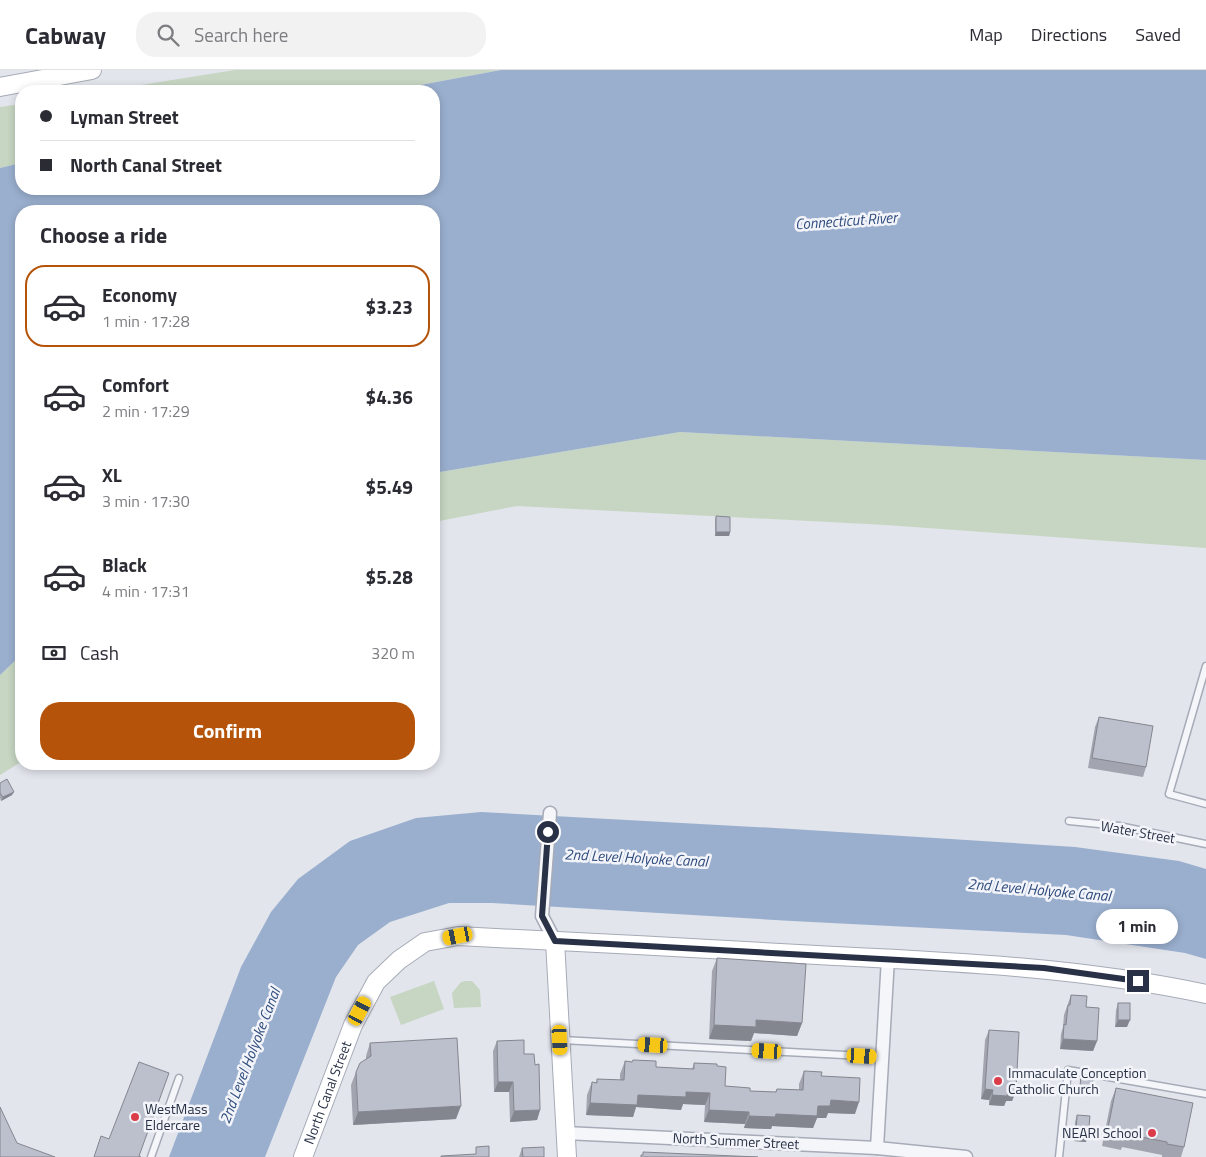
<!DOCTYPE html>
<html lang="en">
<head>
<meta charset="utf-8">
<style>
  :root { --surface:#fff; --page:#f2f2f3; --text:#2b2b33; --muted:#7c7c81; --line:#e1e1e2; --accent:#b45309 }
  body { margin:0; font-family:"Titillium Web",sans-serif; background:var(--page); color:var(--text); height:100vh; display:flex; flex-direction:column; font-size:19px; white-space:nowrap }
  * { box-sizing:border-box; margin:0 }
  p { font-size:16px; color:var(--muted) }
  .icon { flex:none; width:28px; height:28px; fill:none; stroke:currentColor; stroke-width:2; stroke-linecap:round; stroke-linejoin:round }
  .map { position:relative; flex:1; overflow:hidden }
  .side { position:absolute; left:15px; top:135px; width:425px; height:565px; display:flex; flex-direction:column; background:var(--surface); border-radius:20px; box-shadow:0 2px 8px #0003 }
  .side>* { flex:none }
  .top-card { position:absolute; left:15px; top:15px; width:425px; height:110px; border-radius:20px; box-shadow:0 2px 8px #0003; display:grid; align-content:center; height:110px; padding:0 25px; background:var(--surface) }
  .end { position:absolute; width:22px; height:22px; margin:-11px; border:6px solid #283145; background:#fff; box-shadow:0 0 0 2px #fff }
  .from { border-radius:50% }
  .bubble { position:absolute; height:35px; border-radius:18px; background:var(--surface); box-shadow:0 2px 8px #0003; font-size:16px; font-weight:700; line-height:35px; text-align:center }
  .car { position:absolute; width:15px; height:30px; margin:-15px -8px; border-radius:6px; box-shadow:0 0 4px 1px #0007; background:linear-gradient(#f5c518 24%,#345 0 40%,#f5c518 0 76%,#345 0 86%,#f5c518 0) }
  .top-card b { display:flex; align-items:center; gap:18px; height:48px; font-size:19px }
  .top-card b+b { border-top:1px solid var(--line) }
  .top-card i { width:12px; height:12px; background:var(--text) }
  ul { padding:0; list-style:none }
  li { display:flex; align-items:center; gap:15px; height:82px; margin:0 10px 8px; padding:0 15px; border:2px solid transparent; border-radius:20px }
  li div { flex:1 }
  li b { display:block; font-size:19px }
  li em { font-style:normal; font-weight:700 }
  li.current { border-color:var(--accent) }
  li>.icon { width:45px; height:45px; stroke-width:1.5 }
  h2 { padding:0 25px; font-size:22px; line-height:60px }
  .pay { display:flex; align-items:center; gap:12px; height:55px; padding:0 25px; font-size:19px }
  .pay p { margin-inline-start:auto }
  .primary-button { display:flex; gap:10px; margin-top:auto; padding:10px 25px }
  .primary-button a { flex:1; height:58px; border-radius:20px; background:var(--accent); color:#fff; font-size:20px; font-weight:700; line-height:58px; text-align:center }
  header { display:flex; align-items:center; gap:30px; box-sizing:border-box; height:70px; padding:0 25px; background:var(--surface); border-bottom:1px solid var(--line) }
  header strong { font-size:24px }
  nav { display:flex; gap:28px; margin-inline-start:auto; font-size:18px }
  .search { width:350px; height:45px; background:var(--page); display:flex; align-items:center; gap:12px; box-sizing:border-box; padding:0 18px; border-radius:20px; color:var(--muted); font-size:19px }
  .map>svg:first-child { display:block }
  .green { fill:#c6d6c2 }
  .water { fill:#9aafce }
  .lines { fill:none; stroke-linecap:round; stroke-linejoin:round }
  .lane-casing { stroke:#a6abb7; stroke-width:9 }
  .street-casing { stroke:#a6abb7; stroke-width:15 }
  .secondary-casing { stroke:#a6abb7; stroke-width:20 }
  .lane { stroke:#f5f6f9; stroke-width:6 }
  .street { stroke:#f5f6f9; stroke-width:12 }
  .secondary { stroke:#fff; stroke-width:18 }
  .wall { fill:#a2a5af }
  .shaded-wall { fill:#84868f }
  .building { fill:#bcc0cc; stroke:#84868f }
  .route { stroke:#283145; stroke-width:6 }
  .poi-dot { fill:#da3d49; stroke:#f2f4f9; stroke-width:2 }
  .labels { text-anchor:middle; stroke-width:5; stroke-linejoin:round; paint-order:stroke }
  .street-label { font-size:14px; fill:#283145; stroke:#f2f4f9 }
  .poi-label { font-size:14px; fill:#283145; stroke:#f2f4f9; text-anchor:start }
  .water-label { font-size:15px; font-style:italic; fill:#2e4b7d; stroke:#f2f4f9 }
</style>
</head>
<body>
<header>
<strong>Cabway</strong>
<div class="search"><svg class="icon" aria-label="search" viewBox="0 0 24 24"><circle cx="10" cy="10" r="6"/><path d="M15 15l6 6"/></svg>Search here</div>
<nav><a>Map</a><a>Directions</a><a>Saved</a></nav>
</header>
<div class="map">
<svg width="1206" height="1087" viewBox="0 0 1206 1087">
  <rect width="100%" height="100%" fill="#e2e5ec"/>
  <g class="green">
    <path d="M235,0H501L388,21H103Z"/>
    <path d="M21,34V93L0,98V37Z"/>
    <path d="M680,362L1206,390V478L886,455L517,436L434,452V403Z"/>
    <path d="M21,585V692L0,705V605Z"/>
    <path d="M434,911L444,939L401,955L390,927Z"/>
    <path d="M466,911H472L480,920L481,937L454,938L452,923L461,912Z"/>
  </g>
  <g class="water">
    <path d="M501,0H1206V390L680,362L434,403V141H21V585L0,605V98L21,93V119H434V21H388Z"/>
    <path d="M481,742L792,759L1075,777L1179,791L1206,799V889L1185,883L1066,865L792,851L492,833H449L390,852L358,875L336,907L265,1087H169L241,897L271,842L298,809L350,771L416,748Z"/>
  </g>
  <g class="lines">
    <defs>
      <g id="lane">
        <path d="M1206,596L1169,724L1206,734"/>
        <path d="M1069,751L1119,756L1206,774"/>
        <path d="M562,970L882,987"/>
        <path d="M151,1087L179,1008"/>
        <path d="M1059,1087L1068,1000L1206,1024"/>
      </g>
      <g id="street">
        <path d="M550,743L542,846L555,871"/>
        <path d="M565,1063L877,1078L966,1087"/>
        <path d="M877,1078L888,888"/>
      </g>
      <g id="secondary">
        <path d="M0,17L92,0"/>
        <path d="M555,871L567,1087"/>
        <path id="s1" d="M303,1087L353,955L376,912L399,890L425,872L458,866C584,872 709,879 835,886C959,892 1084,898 1206,924"/>
      </g>
    </defs>
    <use href="#lane" class="lane-casing"/>
    <use href="#street" class="street-casing"/>
    <use href="#secondary" class="secondary-casing"/>
    <use href="#lane" class="lane"/>
    <use href="#street" class="street"/>
    <use href="#secondary" class="secondary"/>
  </g>
  <g class="wall">
    <path d="M716,446L730,462L729,466H715V450Z"/>
    <path d="M1099,647L1146,697L1143,707L1088,698L1095,657Z"/>
    <path d="M0,713L12,725L1,731L0,728Z"/>
    <path d="M717,888L802,953L797,966L754,963L751,971L709,969L712,901Z"/>
    <path d="M1071,925L1086,937L1097,971L1093,981L1060,979L1061,964L1063,957L1064,945Z"/>
    <path d="M1118,933L1127,957H1115L1116,940Z"/>
    <path d="M989,960L1016,1021L1012,1031H1006L1004,1036L989,1035V1030L981,1029L985,970Z"/>
    <path d="M497,971L524,984L535,995L540,1040L537,1050L510,1052L509,1022H494L493,981Z"/>
    <path d="M370,973L456,1049L353,1055L351,1015L356,1002L366,989V986Z"/>
    <path d="M633,990L656,997L692,999L694,993L717,996L725,1016L750,1021L775,1022L777,1019L799,1020V1014L804,1001L821,1006L855,1044L828,1043L826,1048H817L813,1058L772,1056L771,1059L744,1058L745,1054L704,1052L705,1035L683,1034L681,1040L636,1037L633,1047L586,1045L587,1025L592,1012L596,1013L597,1009L620,1010V1004L625,991L632,992Z"/>
    <path d="M1116,1018L1184,1077L1181,1087H1162V1085L1122,1077L1121,1080L1102,1076L1111,1031Z"/>
    <path d="M1077,1045L1088,1066L1086,1072L1074,1071L1075,1052Z"/>
    <path d="M522,1078L544,1087H519Z"/>
  </g>
  <g class="shaded-wall">
    <path d="M716,462H730L729,466H715Z"/>
    <path d="M14,722L12,725L1,731L3,727Z"/>
    <path d="M756,950L802,953L797,966L754,963L751,971L709,969L714,955Z"/>
    <path d="M1118,950H1130L1127,957H1115Z"/>
    <path d="M1063,969L1097,971L1093,981L1060,979Z"/>
    <path d="M498,1012H513L509,1022H494Z"/>
    <path d="M1080,1017L1092,1018L1090,1022L1079,1021Z"/>
    <path d="M985,1019L993,1020L989,1030L981,1029Z"/>
    <path d="M1008,1020L1016,1021L1012,1031H1006L1004,1036L989,1035L992,1025Z"/>
    <path d="M686,1022L710,1023L705,1035L683,1034L681,1040L636,1037L633,1047L586,1045L590,1033L638,1025Z"/>
    <path d="M831,1030L859,1032L855,1044L828,1043L826,1048H817L813,1058L772,1056L771,1059L744,1058L749,1046L776,1044L818,1036Z"/>
    <path d="M461,1036L456,1049L353,1055L358,1042Z"/>
    <path d="M540,1040L537,1050L510,1052L514,1041Z"/>
    <path d="M709,1040L749,1042L745,1054L704,1052Z"/>
    <path d="M1076,1065L1088,1066L1086,1072L1074,1071Z"/>
  </g>
  <g class="building">
    <path d="M716,446L730,447V462H716Z"/>
    <path d="M1099,647L1153,656L1146,697L1092,688Z"/>
    <path d="M7,709L14,722L3,727L0,723V713Z"/>
    <path d="M717,888L806,894L802,953L756,950V957L714,955Z"/>
    <path d="M1071,925L1087,926L1086,937L1099,938L1097,971L1063,969L1064,954L1066,955L1068,935H1070Z"/>
    <rect x="1118" y="933" width="12" height="17"/>
    <path d="M989,960L1019,962L1016,1021L1008,1020L1007,1026L992,1025L993,1020L985,1019Z"/>
    <path d="M457,968L461,1036L358,1042L356,1002L360,993L371,986L370,973Z"/>
    <path d="M524,970V984H534L535,995L539,994L540,1040L514,1041L513,1012H498L497,971Z"/>
    <path d="M633,990L656,991V997L694,999V993L717,994V996L726,997L725,1016L750,1018V1021L776,1022L777,1019L803,1020L804,1001L822,1002L821,1006L860,1008L859,1032L831,1030L830,1036H818L817,1046L776,1044L775,1047L749,1046V1042L709,1040L710,1023L686,1022V1027L638,1025L637,1035L590,1033L592,1012L597,1013V1009L624,1010L625,991L632,992Z"/>
    <path d="M139,992L169,1003L139,1086L141,1087H94L101,1066L109,1069Z"/>
    <path d="M1081,1004L1093,1006L1092,1018L1080,1017Z"/>
    <path d="M1116,1018L1193,1033L1184,1077L1167,1074V1072L1126,1064V1066L1107,1063Z"/>
    <path d="M0,1037L17,1073L55,1087H0Z"/>
    <path d="M1077,1045L1090,1046L1088,1066L1076,1065Z"/>
    <path d="M489,1076V1087H441V1086L476,1084V1077Z"/>
    <path d="M544,1077V1087H523L522,1078Z"/>
    <path d="M643,1082L758,1087H641V1085H643Z"/>
  </g>
  <g class="lines">
    <path class="route" d="M548,762L542,846L555,871L1044,898L1138,911"/>
  </g>
  <g class="poi-dot">
    <circle cx="998" cy="1011" r="5"/>
    <circle cx="135" cy="1047" r="5"/>
    <circle cx="1152" cy="1063" r="5"/>
  </g>
  <g class="labels">
    <g class="street-label">
      <text transform="translate(1138 762) rotate(10)" y="5">Water Street</text>
      <text dy="5" stroke="none"><textPath href="#s1" startOffset="69">North Canal Street</textPath></text>
      <text transform="translate(736 1071) rotate(3)" y="5">North Summer Street</text>
    </g>
    <g class="poi-label">
      <text x="1008" y="1008">Immaculate Conception<tspan x="1008" dy="16">Catholic Church</tspan></text>
      <text x="145" y="1044">WestMass<tspan x="145" dy="16">Eldercare</tspan></text>
      <text x="1142" y="1068" text-anchor="end">NEARI School</text>
    </g>
    <g class="water-label">
      <text transform="translate(846 151) rotate(-4)" y="5">Connecticut River</text>
      <text transform="translate(636 788) rotate(3)" y="5">2nd Level Holyoke Canal</text>
      <text transform="translate(1039 820) rotate(5)" y="5">2nd Level Holyoke Canal</text>
      <text transform="translate(250 986) rotate(-69)" y="5">2nd Level Holyoke Canal</text>
    </g>
  </g>
</svg>
<i class="end from" style="left:548px;top:762px"></i>
<i class="end" style="left:1138px;top:911px"></i>
<div class="bubble" style="left:1096px;top:839px;width:82px">1 min</div>
<i class="car" style="left:458px;top:866px;rotate:259deg"></i>
<i class="car" style="left:360px;top:941px;rotate:28deg"></i>
<i class="car" style="left:560px;top:970px;rotate:177deg"></i>
<i class="car" style="left:653px;top:975px;rotate:273deg"></i>
<i class="car" style="left:767px;top:981px;rotate:273deg"></i>
<i class="car" style="left:862px;top:986px;rotate:93deg"></i>
<div class="top-card">
<b><i class="from"></i>Lyman Street</b>
<b><i></i>North Canal Street</b>
</div>
<section class="side">
<h2>Choose a ride</h2>
<ul>
<li class="current"><svg class="icon" aria-label="car" viewBox="0 0 24 24"><path d="M5 17H2v-5l4-1 3-4h7l3 4 3 1v5h-3M9 17h6M6 11h13"/><circle cx="7" cy="17" r="2"/><circle cx="17" cy="17" r="2"/></svg><div><b>Economy</b><p>1 min · 17:28</p></div><em>$3.23</em></li>
<li><svg class="icon" aria-label="car" viewBox="0 0 24 24"><path d="M5 17H2v-5l4-1 3-4h7l3 4 3 1v5h-3M9 17h6M6 11h13"/><circle cx="7" cy="17" r="2"/><circle cx="17" cy="17" r="2"/></svg><div><b>Comfort</b><p>2 min · 17:29</p></div><em>$4.36</em></li>
<li><svg class="icon" aria-label="car" viewBox="0 0 24 24"><path d="M5 17H2v-5l4-1 3-4h7l3 4 3 1v5h-3M9 17h6M6 11h13"/><circle cx="7" cy="17" r="2"/><circle cx="17" cy="17" r="2"/></svg><div><b>XL</b><p>3 min · 17:30</p></div><em>$5.49</em></li>
<li><svg class="icon" aria-label="car" viewBox="0 0 24 24"><path d="M5 17H2v-5l4-1 3-4h7l3 4 3 1v5h-3M9 17h6M6 11h13"/><circle cx="7" cy="17" r="2"/><circle cx="17" cy="17" r="2"/></svg><div><b>Black</b><p>4 min · 17:31</p></div><em>$5.28</em></li>
</ul>
<div class="pay"><svg class="icon" aria-label="cash" viewBox="0 0 24 24"><path d="M3 7h18v10H3z"/><circle cx="12" cy="12" r="2"/></svg>Cash<p>320 m</p></div>
<div class="primary-button"><a>Confirm</a></div>
</section>
</div>
</body>
</html>
